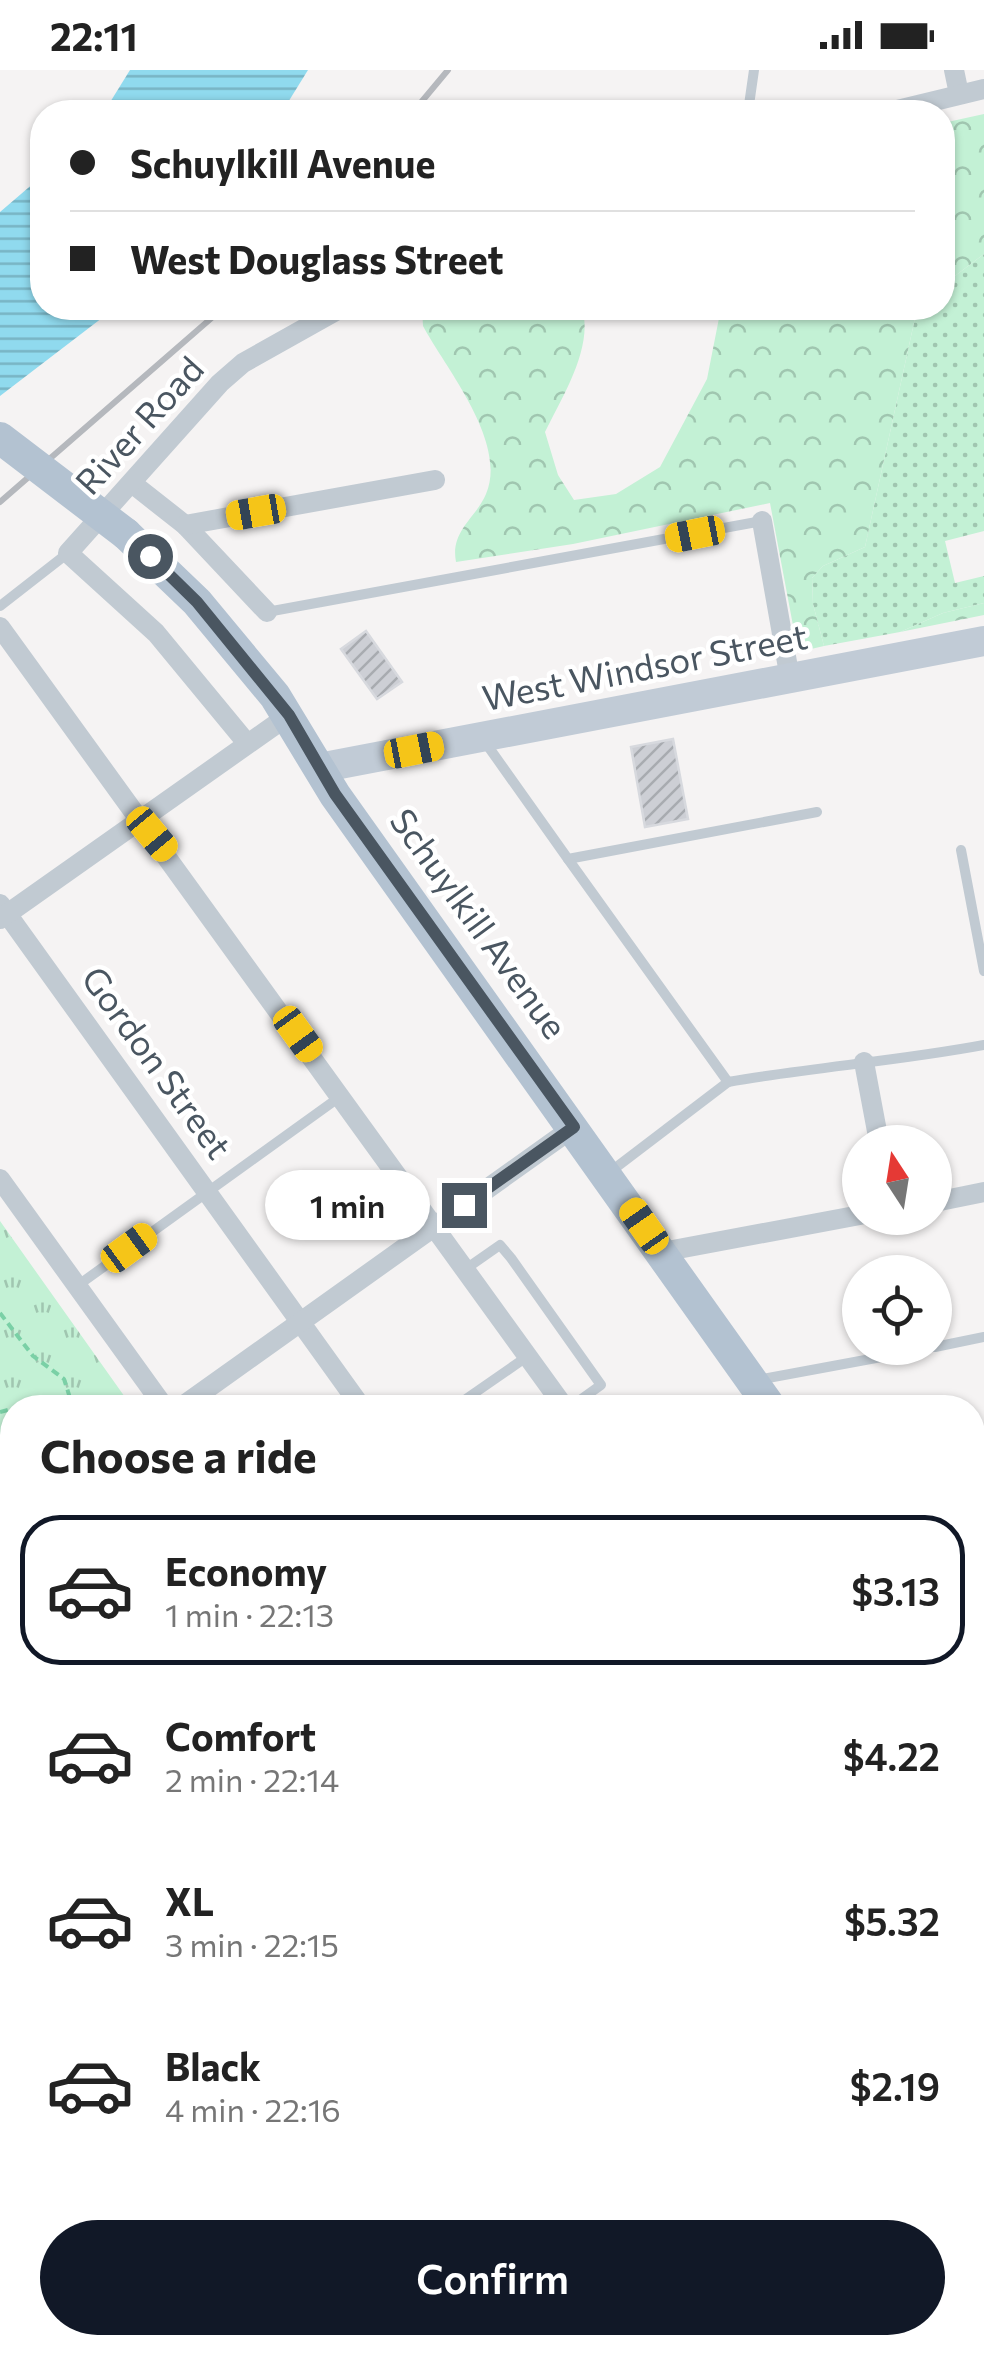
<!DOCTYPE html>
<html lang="en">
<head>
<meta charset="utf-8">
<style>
  :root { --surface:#fff; --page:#f2f2f2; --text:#222; --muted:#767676; --line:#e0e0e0; --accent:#111827 }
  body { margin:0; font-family:Commissioner,sans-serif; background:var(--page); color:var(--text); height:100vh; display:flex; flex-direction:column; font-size:38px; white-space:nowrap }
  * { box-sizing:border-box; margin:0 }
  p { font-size:32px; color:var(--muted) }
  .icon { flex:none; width:55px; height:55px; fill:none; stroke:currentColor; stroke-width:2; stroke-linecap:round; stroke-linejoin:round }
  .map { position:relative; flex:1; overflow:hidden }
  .drawer { position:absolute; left:0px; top:1325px; width:985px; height:960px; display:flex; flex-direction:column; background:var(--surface); border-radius:40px 40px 0 0; box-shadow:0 2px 8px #0004 }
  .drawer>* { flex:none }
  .top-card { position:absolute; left:30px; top:30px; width:925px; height:220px; border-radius:40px; box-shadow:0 2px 8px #0004; display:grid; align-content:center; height:220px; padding:0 40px; background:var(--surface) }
  .needle { width:65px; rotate:348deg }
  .tools { position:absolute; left:842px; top:1055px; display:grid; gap:20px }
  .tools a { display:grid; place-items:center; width:110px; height:110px; border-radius:50%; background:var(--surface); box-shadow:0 2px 8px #0004; font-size:50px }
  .end { position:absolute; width:45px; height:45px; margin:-22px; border:12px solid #4a5661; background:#fff; box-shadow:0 0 0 5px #fff }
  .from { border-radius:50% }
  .bubble { position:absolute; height:70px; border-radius:35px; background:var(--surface); box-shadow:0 2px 8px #0004; font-size:32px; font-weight:600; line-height:70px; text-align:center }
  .car { position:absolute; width:30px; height:60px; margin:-30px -15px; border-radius:12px; box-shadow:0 0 8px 2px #0007; background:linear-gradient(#f5c518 24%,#345 0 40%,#f5c518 0 76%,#345 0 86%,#f5c518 0) }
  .top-card b { display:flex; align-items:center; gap:35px; height:95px; font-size:38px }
  .top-card b+b { border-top:2px solid var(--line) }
  .top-card i { width:25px; height:25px; background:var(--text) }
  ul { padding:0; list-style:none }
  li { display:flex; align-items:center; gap:30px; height:150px; margin:0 20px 15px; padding:0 20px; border:5px solid transparent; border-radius:40px }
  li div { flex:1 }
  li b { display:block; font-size:38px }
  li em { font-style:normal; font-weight:600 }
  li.active { border-color:var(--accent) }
  li>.icon { width:90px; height:90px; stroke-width:1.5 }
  h2 { padding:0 40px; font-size:45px; line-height:120px }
  .button { display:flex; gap:20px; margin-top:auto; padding:20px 40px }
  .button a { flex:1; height:115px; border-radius:60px; background:var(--accent); color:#fff; font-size:40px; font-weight:600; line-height:115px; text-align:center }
  .status { display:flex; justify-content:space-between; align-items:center; height:70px; padding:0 50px; background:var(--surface); direction:ltr }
  .status svg { height:28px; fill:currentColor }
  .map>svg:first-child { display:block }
  .grass { fill:url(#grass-dots) }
  .forest { fill:url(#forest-crowns) }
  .park { fill:url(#park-tufts) }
  .water { fill:url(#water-rules) }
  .building { fill:url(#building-hatch); stroke:#d7d9de; stroke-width:2.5 }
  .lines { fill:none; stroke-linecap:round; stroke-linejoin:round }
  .path { stroke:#7ad0a6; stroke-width:4; stroke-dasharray:8 5; stroke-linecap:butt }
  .service { stroke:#c1cad2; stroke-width:10 }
  .minor { stroke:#c1cad2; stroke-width:20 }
  .secondary { stroke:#c1cbd6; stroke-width:30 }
  .primary { stroke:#b3c2d1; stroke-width:32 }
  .rail { stroke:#b5b8bd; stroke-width:6 }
  .primary-bridge { stroke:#b3c2d1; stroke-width:32 }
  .route { stroke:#4a5661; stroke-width:12 }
  .labels { text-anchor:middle; stroke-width:9; stroke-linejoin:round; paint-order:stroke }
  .street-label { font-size:35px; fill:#4a5661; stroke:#fff }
</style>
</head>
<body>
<div class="status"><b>22:11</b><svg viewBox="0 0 49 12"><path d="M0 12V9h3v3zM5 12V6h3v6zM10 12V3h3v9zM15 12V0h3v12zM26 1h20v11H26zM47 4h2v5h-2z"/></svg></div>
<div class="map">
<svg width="984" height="2285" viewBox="0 0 984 2285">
  <defs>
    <pattern id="grass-dots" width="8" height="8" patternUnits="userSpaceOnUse" patternTransform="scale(2.5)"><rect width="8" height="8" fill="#c3f1d5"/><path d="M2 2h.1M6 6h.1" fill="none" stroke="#a0c6b0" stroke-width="1.8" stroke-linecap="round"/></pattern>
    <pattern id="forest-crowns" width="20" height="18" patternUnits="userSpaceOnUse" patternTransform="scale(2.5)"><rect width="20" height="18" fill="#c3f1d5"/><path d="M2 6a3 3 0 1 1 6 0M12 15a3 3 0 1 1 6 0" fill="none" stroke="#a0c6b0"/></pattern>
    <pattern id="park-tufts" width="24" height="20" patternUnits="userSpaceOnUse" patternTransform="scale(2.5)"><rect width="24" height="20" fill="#c3f1d5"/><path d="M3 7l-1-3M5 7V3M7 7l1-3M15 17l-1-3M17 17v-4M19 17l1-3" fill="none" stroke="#a0c6b0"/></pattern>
    <pattern id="water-rules" width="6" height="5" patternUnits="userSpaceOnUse" patternTransform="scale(2.5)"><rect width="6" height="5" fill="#90daee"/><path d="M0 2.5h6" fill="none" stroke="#78b4c4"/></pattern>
    <pattern id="building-hatch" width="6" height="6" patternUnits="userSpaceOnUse" patternTransform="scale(2.5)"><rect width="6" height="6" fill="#cdcfd5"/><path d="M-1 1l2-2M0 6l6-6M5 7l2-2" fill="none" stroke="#a8abb0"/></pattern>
  </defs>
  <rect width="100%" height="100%" fill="#f5f3f3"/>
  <path class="grass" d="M984,184V461L945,471L955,513L984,506V533L943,543L900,562L824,576L813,534L812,508L823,496L865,477L915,248L924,238H942L943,215Z"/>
  <g class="forest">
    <path d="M984,44V184L943,215V53Z"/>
    <path d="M422,238H582C594,277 562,327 545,362L558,405L574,430L616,424L660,397L707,309L721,238H924L915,248L865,477L823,496L812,508L813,534L824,576L798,582L770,433L573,474L456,492C450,461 476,448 486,424C508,372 446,299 423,256Z"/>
    <path d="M984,533V545L900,562L943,543Z"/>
  </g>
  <path class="park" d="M0,1151L132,1337L12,1338V1436L0,1445Z"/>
  <g class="water">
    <path d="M130,0H308L282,42H104Z"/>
    <path d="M42,106V238H115L0,326V142Z"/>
  </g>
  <g class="building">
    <path d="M366,561L402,612L377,629L341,579Z"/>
    <path d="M673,669L688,749L645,757L631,677Z"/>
  </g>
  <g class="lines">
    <g class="path">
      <path d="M0,1243L33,1286L64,1309L71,1331"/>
      <path d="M18,1338L58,1328L93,1338"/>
      <path d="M0,1342L12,1339"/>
    </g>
    <g class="service">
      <path d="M748,42L754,0"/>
      <path d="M0,536L68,483"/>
      <path d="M267,542L762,451"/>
      <path d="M485,672L568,789L817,742"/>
      <path d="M961,780L984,901"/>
      <path d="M568,789L728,1012C814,997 899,991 984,975"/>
      <path d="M610,1102L728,1012"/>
      <path d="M467,1198L500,1175L511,1188L601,1315L569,1338"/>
      <path d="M77,1216L341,1026"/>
      <path d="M935,1277L984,1267"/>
      <path d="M757,1310L930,1278"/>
      <path d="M453,1338L528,1286"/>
      <path d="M972,1533L984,1531"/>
      <path d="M0,1658L12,1649"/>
      <path d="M0,1780L12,1799"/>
      <path d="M0,1852L12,1843"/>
      <path d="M0,1882L12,1900"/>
      <path d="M0,1934L12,1924"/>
      <path d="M972,2262L984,2254"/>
      <path d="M826,2272L835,2285"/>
      <path d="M941,2285L958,2272"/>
    </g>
    <g class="minor">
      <path d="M954,0L959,24"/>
      <path d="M889,42L984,19"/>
      <path d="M133,414L185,455L267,542"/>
      <path d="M762,451L790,609"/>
      <path d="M185,455L435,410"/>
      <path d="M0,557L565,1338"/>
      <path d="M246,672L156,563L68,483L220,313L243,293L341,238"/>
      <path d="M0,834L362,1338"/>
      <path d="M0,849L289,645"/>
      <path d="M864,992L879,1072"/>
      <path d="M0,1109L165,1338"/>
      <path d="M935,1132L984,1122"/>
      <path d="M662,1182L860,1145"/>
      <path d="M180,1338L574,1057"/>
      <path d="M972,1401L984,1399"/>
      <path d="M0,1466L12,1457"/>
      <path d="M0,1715L12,1733"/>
      <path d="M972,1913L984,1929"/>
      <path d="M0,1979L12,1997"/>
      <path d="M972,2196L984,2212"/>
      <path d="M211,2272L220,2285"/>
      <path d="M410,2272L419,2285"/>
      <path d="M618,2272L627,2285"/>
    </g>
    <path class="secondary" d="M319,698L984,571"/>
    <g class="primary">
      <path d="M126,464L197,532L275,626L335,725L771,1338"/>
      <path d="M972,1635L984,1649"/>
    </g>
    <g class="rail">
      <path d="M413,42L448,0"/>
      <path d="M0,432L223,238"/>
    </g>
    <path class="primary-bridge" d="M0,368L126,464"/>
  </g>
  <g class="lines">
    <path class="route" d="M150,486L197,532L289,645L335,724L574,1057L464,1135"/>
  </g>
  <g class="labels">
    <g class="street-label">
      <text transform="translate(140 356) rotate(-48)" y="12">River Road</text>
      <text transform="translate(645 598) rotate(-11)" y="12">West Windsor Street</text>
      <text transform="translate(478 854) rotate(54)" y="12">Schuylkill Avenue</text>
      <text transform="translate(156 993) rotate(54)" y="12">Gordon Street</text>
    </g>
  </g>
</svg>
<div class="tools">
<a><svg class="needle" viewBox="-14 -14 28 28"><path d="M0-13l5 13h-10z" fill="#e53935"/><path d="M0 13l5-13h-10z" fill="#767676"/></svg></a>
<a><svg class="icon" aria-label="locate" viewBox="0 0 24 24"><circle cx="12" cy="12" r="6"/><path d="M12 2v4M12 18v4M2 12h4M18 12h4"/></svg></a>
</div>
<i class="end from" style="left:150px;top:486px"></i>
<i class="end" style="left:464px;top:1135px"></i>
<div class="bubble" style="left:265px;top:1100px;width:165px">1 min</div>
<i class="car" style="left:256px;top:442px;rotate:260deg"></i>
<i class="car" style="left:695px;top:464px;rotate:259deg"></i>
<i class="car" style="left:414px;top:680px;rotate:79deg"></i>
<i class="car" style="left:152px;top:764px;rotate:140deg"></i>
<i class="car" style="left:298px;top:964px;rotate:144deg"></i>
<i class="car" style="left:644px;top:1156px;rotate:325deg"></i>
<i class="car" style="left:129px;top:1178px;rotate:54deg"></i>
<div class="top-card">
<b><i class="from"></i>Schuylkill Avenue</b>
<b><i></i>West Douglass Street</b>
</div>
<section class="drawer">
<h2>Choose a ride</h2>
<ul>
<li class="active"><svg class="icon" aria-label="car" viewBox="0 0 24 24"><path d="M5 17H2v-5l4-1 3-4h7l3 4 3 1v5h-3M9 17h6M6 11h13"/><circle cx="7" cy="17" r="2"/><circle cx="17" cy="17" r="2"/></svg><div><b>Economy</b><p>1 min · 22:13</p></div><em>$3.13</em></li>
<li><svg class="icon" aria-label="car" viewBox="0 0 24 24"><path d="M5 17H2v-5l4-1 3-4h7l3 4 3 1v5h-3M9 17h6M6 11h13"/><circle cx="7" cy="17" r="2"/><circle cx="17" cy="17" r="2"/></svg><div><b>Comfort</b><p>2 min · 22:14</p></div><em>$4.22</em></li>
<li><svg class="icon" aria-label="car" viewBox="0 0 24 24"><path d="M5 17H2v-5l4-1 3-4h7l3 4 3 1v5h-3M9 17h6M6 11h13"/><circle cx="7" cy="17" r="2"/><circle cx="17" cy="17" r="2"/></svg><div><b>XL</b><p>3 min · 22:15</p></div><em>$5.32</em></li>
<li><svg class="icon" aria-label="car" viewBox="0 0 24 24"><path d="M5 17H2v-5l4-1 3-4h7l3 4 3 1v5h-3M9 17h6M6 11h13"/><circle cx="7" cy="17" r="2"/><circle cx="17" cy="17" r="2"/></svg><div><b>Black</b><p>4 min · 22:16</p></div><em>$2.19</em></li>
</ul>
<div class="button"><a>Confirm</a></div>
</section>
</div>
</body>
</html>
